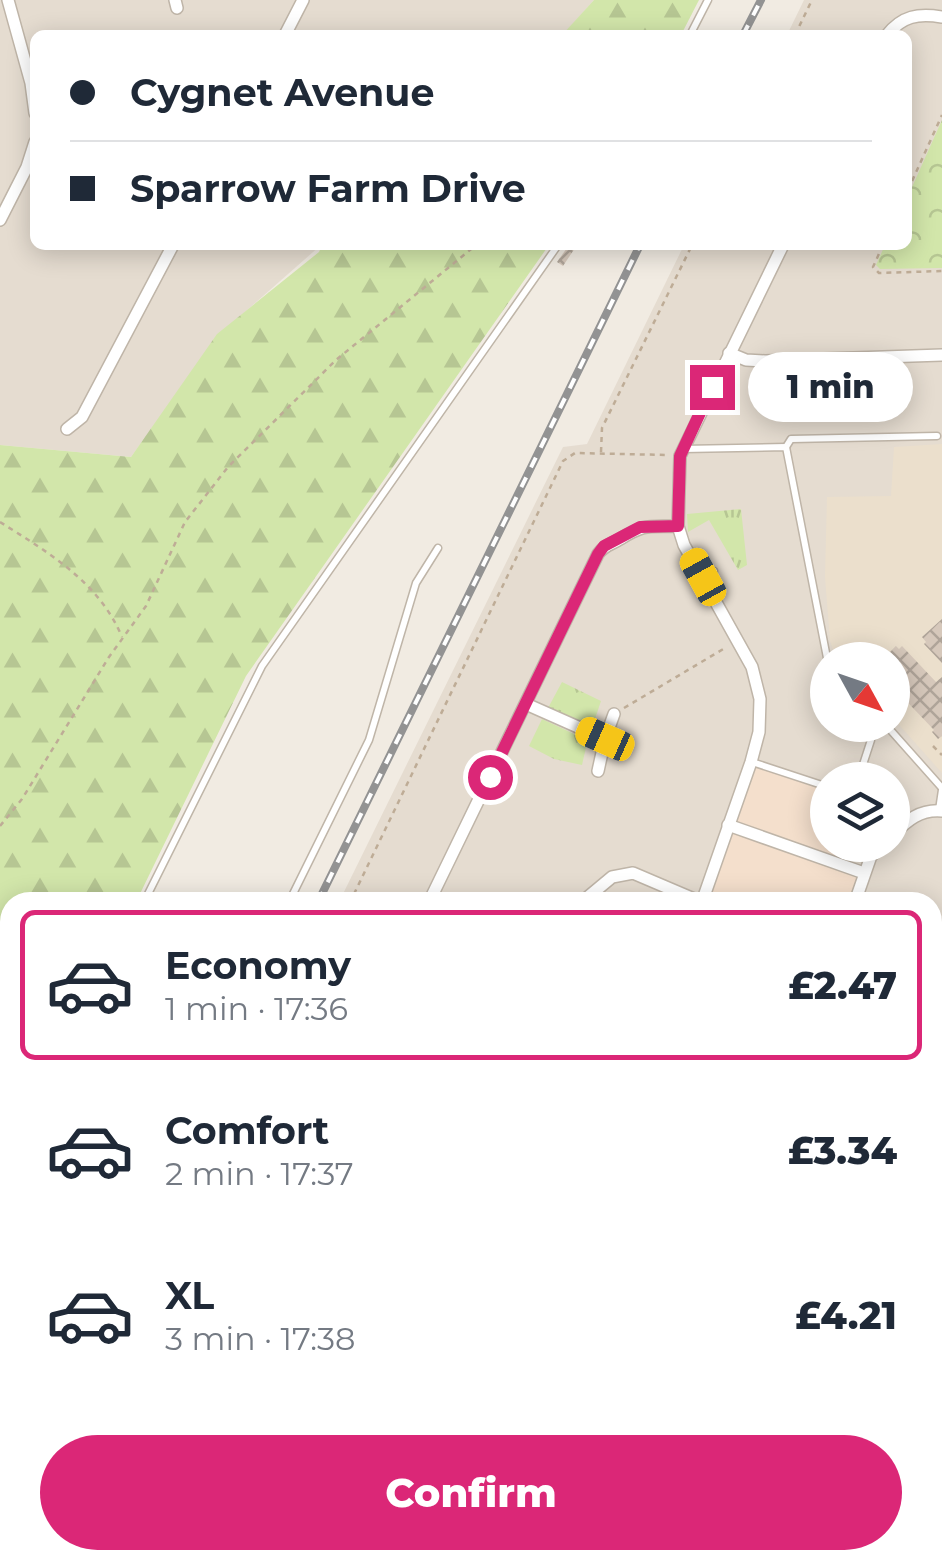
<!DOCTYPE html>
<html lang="en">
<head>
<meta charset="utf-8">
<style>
  :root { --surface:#fff; --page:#f6f6f7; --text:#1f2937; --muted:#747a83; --line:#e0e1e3; --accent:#db2777 }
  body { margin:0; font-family:Montserrat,sans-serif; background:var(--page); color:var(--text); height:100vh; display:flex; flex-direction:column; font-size:38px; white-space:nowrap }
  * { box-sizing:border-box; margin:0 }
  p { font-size:32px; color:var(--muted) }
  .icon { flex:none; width:55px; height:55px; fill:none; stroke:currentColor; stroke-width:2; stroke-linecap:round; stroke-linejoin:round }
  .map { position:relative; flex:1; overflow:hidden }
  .details { position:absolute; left:0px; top:892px; width:942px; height:678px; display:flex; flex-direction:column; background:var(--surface); border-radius:30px 30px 0 0; box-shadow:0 5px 25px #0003 }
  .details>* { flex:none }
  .hud { position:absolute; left:30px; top:30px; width:882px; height:220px; border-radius:15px; box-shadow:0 5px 25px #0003; display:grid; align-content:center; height:220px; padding:0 40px; background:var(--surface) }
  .needle { width:65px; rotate:130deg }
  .tools { position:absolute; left:810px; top:642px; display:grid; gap:20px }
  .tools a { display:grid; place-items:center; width:100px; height:100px; border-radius:50%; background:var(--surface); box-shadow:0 5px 25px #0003; font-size:50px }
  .end { position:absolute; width:45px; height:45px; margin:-22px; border:12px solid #db2777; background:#fff; box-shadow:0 0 0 5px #fff }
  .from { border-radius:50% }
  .bubble { position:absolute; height:70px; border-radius:35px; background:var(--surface); box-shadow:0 5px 25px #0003; font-size:32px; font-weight:800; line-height:70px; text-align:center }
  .car { position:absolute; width:30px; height:60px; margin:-30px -15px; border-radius:12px; box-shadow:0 0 8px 2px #0007; background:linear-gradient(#f5c518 24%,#345 0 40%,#f5c518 0 76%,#345 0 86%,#f5c518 0) }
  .hud b { display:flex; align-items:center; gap:35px; height:95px; font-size:38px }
  .hud b+b { border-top:2px solid var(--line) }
  .hud i { width:25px; height:25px; background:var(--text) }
  ul { padding:18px 0 0; list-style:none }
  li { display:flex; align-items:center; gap:30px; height:150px; margin:0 20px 15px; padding:0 20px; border:5px solid transparent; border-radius:15px }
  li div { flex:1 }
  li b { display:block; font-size:38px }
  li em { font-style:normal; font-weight:800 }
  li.selected { border-color:var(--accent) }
  li>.icon { width:90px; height:90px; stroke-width:1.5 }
  .cta { display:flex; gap:20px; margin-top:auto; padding:20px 40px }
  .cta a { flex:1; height:115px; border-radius:60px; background:var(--accent); color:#fff; font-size:40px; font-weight:800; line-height:115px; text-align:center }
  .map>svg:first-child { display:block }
  .residential { fill:#e5dcd0; fill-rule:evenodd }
  .commercial { fill:#f4dfcc }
  .education { fill:#ebdfcc }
  .grass { fill:url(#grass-tufts) }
  .forest { fill:url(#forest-firs) }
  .park { fill:url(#park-crowns) }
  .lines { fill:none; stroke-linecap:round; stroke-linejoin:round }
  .river { stroke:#9dd7f0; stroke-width:22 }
  .building { fill:url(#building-cross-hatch) }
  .lane-casing { stroke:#bfb5a8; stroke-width:9 }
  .street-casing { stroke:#bfb5a8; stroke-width:14 }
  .path { stroke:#beac96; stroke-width:2.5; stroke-dasharray:5 5; stroke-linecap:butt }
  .lane { stroke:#fff; stroke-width:6 }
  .street { stroke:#fff; stroke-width:11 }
  .rail-casing { stroke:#939393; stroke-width:8 }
  .rail { stroke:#fff; stroke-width:4; stroke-dasharray:11; stroke-linecap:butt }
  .route { stroke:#db2777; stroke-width:12 }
</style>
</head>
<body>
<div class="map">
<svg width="942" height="1568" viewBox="0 0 942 1568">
  <defs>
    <pattern id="grass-tufts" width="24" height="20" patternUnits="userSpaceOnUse" patternTransform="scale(2.5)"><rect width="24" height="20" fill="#d2e6aa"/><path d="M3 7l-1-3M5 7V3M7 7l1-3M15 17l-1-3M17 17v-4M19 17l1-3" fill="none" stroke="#b6c693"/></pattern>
    <pattern id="forest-firs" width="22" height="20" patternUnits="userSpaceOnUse" patternTransform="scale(2.5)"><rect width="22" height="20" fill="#d2e6aa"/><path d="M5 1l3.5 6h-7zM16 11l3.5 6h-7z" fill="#b6c693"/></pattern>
    <pattern id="park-crowns" width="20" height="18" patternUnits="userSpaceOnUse" patternTransform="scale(2.5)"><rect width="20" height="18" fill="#d2e6aa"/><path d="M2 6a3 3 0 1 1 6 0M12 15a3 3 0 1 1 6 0" fill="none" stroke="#b6c693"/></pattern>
    <pattern id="building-cross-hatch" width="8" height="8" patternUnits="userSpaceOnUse" patternTransform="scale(2.5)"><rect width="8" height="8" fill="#d6c8bb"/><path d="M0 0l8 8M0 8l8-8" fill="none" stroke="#afa499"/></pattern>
  </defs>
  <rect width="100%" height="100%" fill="#f1ebe2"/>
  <g class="residential">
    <path d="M0,0H594L563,35H35V245H321L220,334L131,457L0,445Z"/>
    <path d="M804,0H942V1258L933,1267L932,902H432L424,899L421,902H339L563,447L587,444L684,245H908V35H787ZM828,660H892V725H828ZM828,780H892V845H828Z"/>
  </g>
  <path class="commercial" d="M751,762L827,787L828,845H842L836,862L864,873L855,902H715L703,899Z"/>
  <path class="education" d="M942,444V773L893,718L892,660H839L835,655L830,641L825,577L827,497L891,496L894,447Z"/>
  <g class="grass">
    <path d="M741,509L747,565L738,570L709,520L688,532L687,514Z"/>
    <path d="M562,682L601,701L593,725L587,727L548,708Z"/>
    <path d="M542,719L585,739L587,743L582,765L554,759L529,746Z"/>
    <path d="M0,1286L10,1289V1506L0,1526Z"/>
    <path d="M24,1560H703L712,1568H20Z"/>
  </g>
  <g class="forest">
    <path d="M594,0H699L681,35H562Z"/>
    <path d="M322,245H549L246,676L136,902H10V1289L0,1286V445L131,457L217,334L319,252Z"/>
    <path d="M942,1258V1542L933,1557L932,1267Z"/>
    <path d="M199,1560H302L317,1568H203Z"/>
    <path d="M755,1560H931L926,1568H764Z"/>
  </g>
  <path class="park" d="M942,120V268L880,269L876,265L885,245H908V196Z"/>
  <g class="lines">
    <g class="river">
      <path d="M932,1396L942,1381"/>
      <path d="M725,1560L731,1568"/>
      <path d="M891,1568L894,1560"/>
    </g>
  </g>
  <g class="building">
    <path d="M569,245H577L563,266L557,262Z"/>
    <path d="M942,619V663L924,644L926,642L922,637Z"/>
    <path d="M896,646L899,649L902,646L936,682L942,677V736L938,739L932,732L934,730L892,686V660H882Z"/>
  </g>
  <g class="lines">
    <defs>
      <g id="lane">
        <path d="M690,35L708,0"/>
        <path d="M786,447L791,439L937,436"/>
        <path d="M683,449L786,447L828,663"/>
        <path d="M703,577L714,571"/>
        <path d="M886,725L942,788"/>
        <path d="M752,762L828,787"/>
        <path d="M858,780L871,740"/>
        <path d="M939,810L942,790"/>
        <path d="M144,902L262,666L558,245"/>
        <path d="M289,902L369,740L416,583L438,548"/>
      </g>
      <g id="street">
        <path d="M8,0L31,83L35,113"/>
        <path d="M175,0L177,8"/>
        <path d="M285,35L303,0"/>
        <path d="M887,35C902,16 918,13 942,17"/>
        <path d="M0,220L27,167L35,142"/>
        <path d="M729,353L746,360L765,361L942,355"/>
        <path d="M67,429L82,417L173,245"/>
        <path d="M526,704L605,739L598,771"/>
        <path d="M605,739L614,714"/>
        <path d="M728,825L864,873"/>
        <path d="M892,835C908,820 920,809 942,811"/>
        <path d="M429,902L598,554C605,544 611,545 620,539C646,523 648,527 678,526"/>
        <path d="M582,902L612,877L633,873L701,902"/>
        <path d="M702,902L751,762L759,732L760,699L752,667L684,545L678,526L680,456L783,245"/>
        <path d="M855,902L871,856L883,845"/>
        <path d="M932,1178L942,1170"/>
      </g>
    </defs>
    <use href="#lane" class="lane-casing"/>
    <use href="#street" class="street-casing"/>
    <g class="path">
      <path d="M795,35L812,0"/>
      <path d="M908,190L942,115"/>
      <path d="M883,245L873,267L879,273L942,271"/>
      <path d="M601,452L602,428L692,245"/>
      <path d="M0,522C49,553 99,582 122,637"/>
      <path d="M624,708L725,648"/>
      <path d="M933,746L942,755"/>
      <path d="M0,826L22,799L109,657L146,606L185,522L228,467L336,360L476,245"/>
      <path d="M354,894L563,461L575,453L668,455"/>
      <path d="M936,1188L942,1195"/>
      <path d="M0,1322L10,1327"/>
      <path d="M932,1352L942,1328"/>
      <path d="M0,1373L10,1377"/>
      <path d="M135,1560L147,1568"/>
      <path d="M187,1560L193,1568"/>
      <path d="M349,1560L365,1568"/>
      <path d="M752,1560L770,1568"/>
      <path d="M260,1568L270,1560"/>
      <path d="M870,1568L873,1560"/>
    </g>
    <use href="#lane" class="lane"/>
    <use href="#street" class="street"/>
    <defs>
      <g id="rail">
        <path d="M743,35L761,0"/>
        <path d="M318,902L640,245"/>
        <path d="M0,1550L10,1530"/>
      </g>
    </defs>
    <use href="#rail" class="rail-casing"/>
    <use href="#rail" class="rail"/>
  </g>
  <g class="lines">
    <path class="route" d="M490,777L598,554L604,546L640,527L678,526L680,456L712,387"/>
  </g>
</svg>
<div class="tools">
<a><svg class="needle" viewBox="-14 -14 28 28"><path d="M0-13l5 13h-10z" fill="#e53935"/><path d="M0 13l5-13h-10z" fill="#747a83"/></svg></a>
<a><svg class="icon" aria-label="layers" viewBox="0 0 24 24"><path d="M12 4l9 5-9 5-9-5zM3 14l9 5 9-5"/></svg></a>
</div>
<i class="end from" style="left:490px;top:777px"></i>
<i class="end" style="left:712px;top:387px"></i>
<div class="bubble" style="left:748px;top:352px;width:165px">1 min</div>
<i class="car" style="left:703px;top:577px;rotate:331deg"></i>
<i class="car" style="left:605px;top:739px;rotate:294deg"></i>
<div class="hud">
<b><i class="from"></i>Cygnet Avenue</b>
<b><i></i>Sparrow Farm Drive</b>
</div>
<section class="details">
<ul>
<li class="selected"><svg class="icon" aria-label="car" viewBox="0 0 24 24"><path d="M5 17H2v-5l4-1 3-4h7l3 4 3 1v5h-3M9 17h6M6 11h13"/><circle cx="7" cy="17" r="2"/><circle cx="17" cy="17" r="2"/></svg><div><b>Economy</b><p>1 min · 17:36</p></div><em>£2.47</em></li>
<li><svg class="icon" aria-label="car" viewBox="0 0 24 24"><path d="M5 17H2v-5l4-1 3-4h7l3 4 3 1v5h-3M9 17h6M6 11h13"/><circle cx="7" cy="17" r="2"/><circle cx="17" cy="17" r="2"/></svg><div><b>Comfort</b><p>2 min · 17:37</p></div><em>£3.34</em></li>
<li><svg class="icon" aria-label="car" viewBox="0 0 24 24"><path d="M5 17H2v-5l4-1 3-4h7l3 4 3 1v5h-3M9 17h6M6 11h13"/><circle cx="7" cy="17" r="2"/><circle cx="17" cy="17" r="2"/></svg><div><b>XL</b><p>3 min · 17:38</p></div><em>£4.21</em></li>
</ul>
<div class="cta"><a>Confirm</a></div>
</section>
</div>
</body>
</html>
